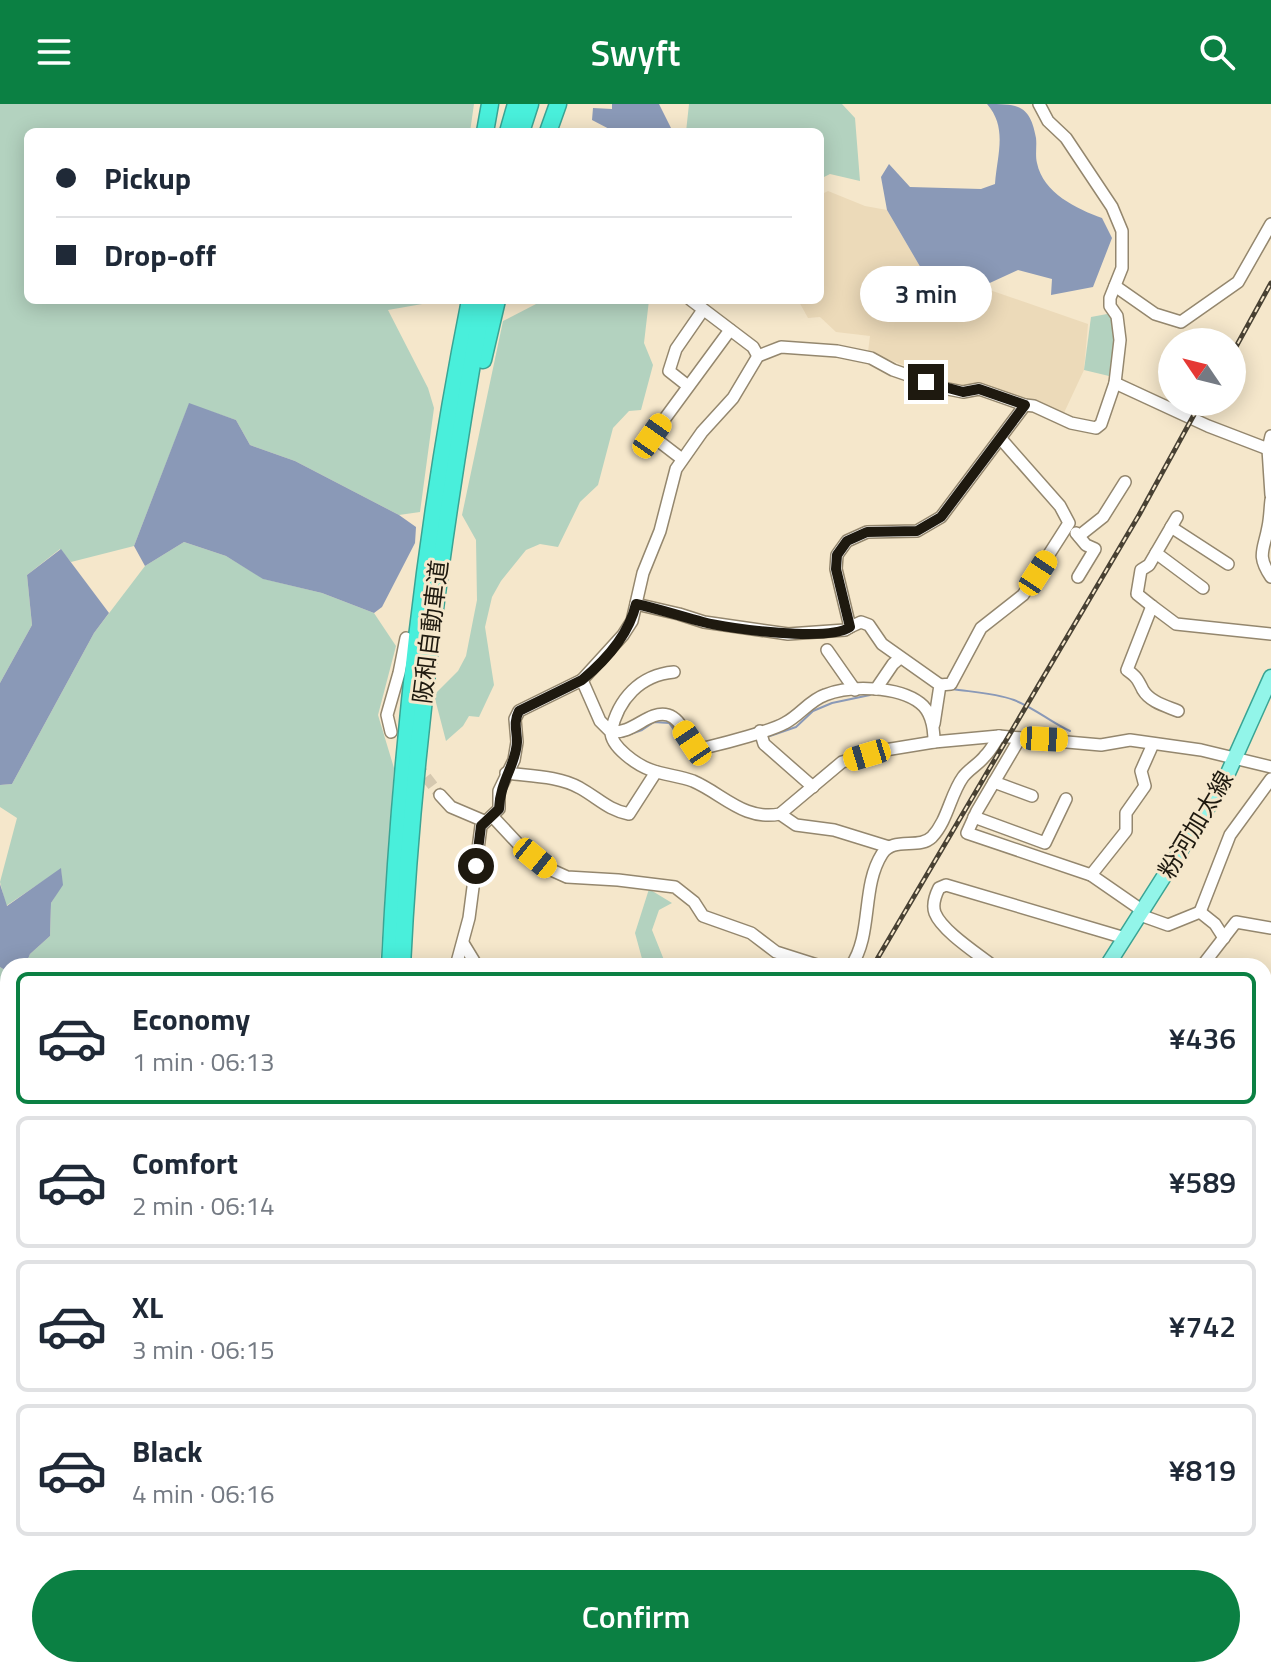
<!DOCTYPE html>
<html lang="en">
<head>
<meta charset="utf-8">
<style>
  :root { --surface:#fff; --page:#f2f2f3; --text:#1f2937; --muted:#747a83; --line:#e0e1e3; --accent:#0b8043 }
  body { margin:0; font-family:"Titillium Web","Noto Sans JP",sans-serif; background:var(--page); color:var(--text); height:100vh; display:flex; flex-direction:column; font-size:30px; white-space:nowrap }
  * { box-sizing:border-box; margin:0 }
  p { font-size:26px; color:var(--muted) }
  .icon { flex:none; width:44px; height:44px; fill:none; stroke:currentColor; stroke-width:2; stroke-linecap:round; stroke-linejoin:round }
  .map { position:relative; flex:1; overflow:hidden }
  .side { position:absolute; left:0px; top:854px; width:1272px; height:720px; display:flex; flex-direction:column; background:var(--surface); border-radius:24px 24px 0 0; box-shadow:0 4px 20px #0003 }
  .side>* { flex:none }
  .guide { position:absolute; left:24px; top:24px; width:800px; height:176px; border-radius:12px; box-shadow:0 4px 20px #0003; display:grid; align-content:center; height:176px; padding:0 32px; background:var(--surface) }
  .needle { width:52px; rotate:305deg }
  .fabs { position:absolute; left:1158px; top:224px; display:grid; gap:16px }
  .fabs a { display:grid; place-items:center; width:88px; height:88px; border-radius:50%; background:var(--surface); box-shadow:0 4px 20px #0003; font-size:40px }
  .end { position:absolute; width:36px; height:36px; margin:-18px; border:10px solid #1e190f; background:#fff; box-shadow:0 0 0 4px #fff }
  .from { border-radius:50% }
  .bubble { position:absolute; height:56px; border-radius:28px; background:var(--surface); box-shadow:0 4px 20px #0003; font-size:26px; font-weight:600; line-height:56px; text-align:center }
  .car { position:absolute; width:24px; height:48px; margin:-24px -12px; border-radius:10px; box-shadow:0 0 6px 2px #0007; background:linear-gradient(#f5c518 24%,#345 0 40%,#f5c518 0 76%,#345 0 86%,#f5c518 0) }
  .guide b { display:flex; align-items:center; gap:28px; height:76px; font-size:30px }
  .guide b+b { border-top:2px solid var(--line) }
  .guide i { width:20px; height:20px; background:var(--text) }
  ul { padding:14px 0 0; list-style:none }
  li { display:flex; align-items:center; gap:24px; height:132px; margin:0 16px 12px; padding:0 16px; border:4px solid var(--line); border-radius:12px }
  li div { flex:1 }
  li b { display:block; font-size:30px }
  li em { font-style:normal; font-weight:600 }
  li.current { border-color:var(--accent) }
  li>.icon { width:72px; height:72px; stroke-width:1.5 }
  .button { display:flex; gap:16px; margin-top:auto; padding:16px 32px }
  .button a { flex:1; height:92px; border-radius:48px; background:var(--accent); color:#fff; font-size:32px; font-weight:600; line-height:92px; text-align:center }
  header { display:flex; justify-content:space-between; align-items:center; height:104px; padding:0 32px; background:var(--accent); color:#fff; font-size:36px; font-weight:600 }
  .map>svg:first-child { display:block }
  .built { fill:#ecdab9 }
  .green { fill:#b3d2bf }
  .water { fill:#8a99b7 }
  .lines { fill:none; stroke-linecap:round; stroke-linejoin:round }
  .stream { stroke:#8a99b7; stroke-width:2 }
  .river { stroke:#8a99b7; stroke-width:14 }
  .minor-tunnel { stroke:#d5c8af; stroke-width:11; stroke-dasharray:11 5.5; stroke-linecap:butt }
  .minor-casing { stroke:#94876e; stroke-width:14 }
  .major-casing { stroke:#3aa494; stroke-width:17 }
  .highway-casing { stroke:#3aa494; stroke-width:19 }
  .minor { stroke:#fff; stroke-width:11 }
  .major { stroke:#92f5e9; stroke-width:14 }
  .highway { stroke:#49efdb; stroke-width:16 }
  .rail-casing { stroke:#484133; stroke-width:5 }
  .rail { stroke:#f5e7cb; stroke-width:2; stroke-dasharray:6; stroke-linecap:butt }
  .route { stroke:#1e190f; stroke-width:10 }
  .labels { text-anchor:middle; stroke-width:6; stroke-linejoin:round; paint-order:stroke }
  .street-label { font-size:24px; fill:#1e190f; stroke:#f5e7cb }
</style>
</head>
<body>
<header><svg class="icon" aria-label="menu" viewBox="0 0 24 24"><path d="M4 6h16M4 12h16M4 18h16"/></svg>Swyft<svg class="icon" aria-label="search" viewBox="0 0 24 24"><circle cx="10" cy="10" r="6"/><path d="M15 15l6 6"/></svg></header>
<div class="map">
<svg width="1271" height="1574" viewBox="0 0 1271 1574">
  <rect width="100%" height="100%" fill="#f5e7cb"/>
  <path class="built" d="M828,87L865,102L887,106L932,183H981L1088,220L1084,266L1063,311L981,280L963,283L868,248L870,232L836,228L820,213L808,214L798,196H820V91Z"/>
  <g class="green">
    <path d="M0,0H474L470,28H28V196H445L388,206L428,284L434,304L420,408L399,411L295,357L250,341L236,316L189,300L134,442L71,458L60,445L27,471L32,521L0,579Z"/>
    <path d="M689,0H842L855,14L860,77L830,70L820,75V28H686Z"/>
    <path d="M537,196H649L644,239L653,261L641,306L629,307L613,324L598,381L580,398L558,443L540,440L526,446L501,477L492,493L485,523L494,581L479,613L469,612L463,622L446,637L434,591L458,567L466,552L477,496L476,436L462,411L503,217L536,200Z"/>
    <path d="M1107,210L1113,213L1116,235L1109,272L1084,266L1091,213Z"/>
    <path d="M184,438L226,452L264,475L322,489L374,509L396,542L378,611L394,664L380,862H25L30,850L50,832L51,799L62,781L61,765L6,802L0,778L17,714L0,703V681L12,680L94,529L145,462Z"/>
    <path d="M649,785L672,799L659,806L652,826L664,856L670,862H644L635,829Z"/>
    <path d="M0,863L8,868V1048L0,1039Z"/>
    <path d="M0,1130L8,1136V1566H63L67,1574H0Z"/>
  </g>
  <g class="water">
    <path d="M612,0H659L673,28H615L592,16L593,4L612,5Z"/>
    <path d="M987,0C1017,0 1030,0 1036,34C1037,42 1035,51 1037,59C1043,89 1077,105 1102,114L1112,134L1093,183L1051,191L1052,175L1018,166L981,183H932L887,106L881,73L889,60L910,83L981,85L995,80C997,51 1008,24 987,0Z"/>
    <path d="M189,299L236,316L250,341L295,357L399,411L416,423L415,439L382,503L374,509L322,489L263,475L226,452L184,438L145,462L134,442Z"/>
    <path d="M61,445L109,509L94,529L12,680L0,681V579L32,521L27,471Z"/>
    <path d="M61,764L63,781L51,799L50,832L30,850L25,862H8V868L0,863V780L7,802Z"/>
  </g>
  <g class="lines">
    <g class="stream">
      <path d="M952,585C972,588 995,589 1014,596C1035,604 1050,618 1070,627"/>
      <path d="M622,633L642,626L654,618L669,619L687,643L699,649H702"/>
      <path d="M767,633L796,623L813,607L832,599L870,591"/>
    </g>
    <g class="river">
      <path d="M0,1194H8"/>
      <path d="M1264,1559L1271,1553"/>
      <path d="M269,1566L273,1574"/>
    </g>
    <path class="minor-tunnel" d="M416,660L440,691"/>
    <defs>
      <g id="minor">
        <path d="M1115,182L1155,210L1181,218L1238,178L1271,120"/>
        <path d="M691,196L753,243L758,252"/>
        <path d="M1115,279L1208,322L1268,345"/>
        <path d="M688,282L669,267L676,245L703,206"/>
        <path d="M1271,332L1268,345L1271,391"/>
        <path d="M682,355L652,332L730,226"/>
        <path d="M1271,396C1270,404 1270,414 1268,423C1264,446 1256,451 1271,473"/>
        <path d="M1171,423L1228,460"/>
        <path d="M1076,429L1086,441L1095,445L1078,473"/>
        <path d="M1079,432L1103,413L1125,378"/>
        <path d="M1156,449L1203,484"/>
        <path d="M636,500L679,510L704,518L788,530L845,526L850,523L836,465L837,451L847,437L867,428L917,427L941,413L1025,301"/>
        <path d="M1152,502L1137,490L1141,466L1149,461L1177,413"/>
        <path d="M850,523L861,518L869,521L882,540L940,581L934,620"/>
        <path d="M827,546L855,586"/>
        <path d="M674,568C640,571 618,595 611,628C634,630 648,606 668,611C686,616 686,648 708,643C725,639 771,627 785,619C799,612 810,596 825,591C850,581 898,582 920,599C932,608 934,624 934,638"/>
        <path d="M582,576L600,617L611,628C611,643 637,661 651,666C664,671 680,672 693,677C723,690 744,717 780,710L842,658L885,646L934,638L999,632L1101,641L1130,636L1201,646L1271,663"/>
        <path d="M940,581L951,580L981,524L1023,491L1069,419L1060,402L1001,335"/>
        <path d="M876,585L893,560L900,554"/>
        <path d="M1178,607C1166,602 1150,598 1143,586C1138,576 1137,573 1127,566L1152,502L1176,520L1271,530"/>
        <path d="M760,627L764,640L813,683"/>
        <path d="M391,628L387,611L399,569L406,534"/>
        <path d="M1020,634L977,707L967,729L1091,771L1143,807"/>
        <path d="M506,669C529,672 560,672 580,684C598,694 608,706 629,710L656,668"/>
        <path d="M994,678L1032,692"/>
        <path d="M440,691L451,703L484,717"/>
        <path d="M780,710L796,721L834,726L889,743"/>
        <path d="M493,713L522,744L547,764L567,773L618,776L675,783L694,798L703,812L751,829L776,848L820,862"/>
        <path d="M974,713L1045,739L1066,695"/>
        <path d="M1091,771L1126,727V709L1145,682L1141,667L1153,640"/>
        <path d="M1200,808L1230,731L1271,675"/>
        <path d="M1200,808L1215,820L1224,834"/>
        <path d="M1140,811L1168,821L1200,808"/>
        <path d="M463,839L477,862"/>
        <path d="M456,862L469,814L481,722L499,705V687L514,656L517,638L515,615L519,607L582,576L623,531L632,517L643,469L660,427L676,365L702,328L733,294L758,252L781,243L837,247L871,254L893,266L948,285L963,288L979,285L1025,301L1034,302L1071,319L1096,324L1101,320L1115,279L1120,236L1117,212L1110,202V194L1122,164V127L1112,103L1066,34L1048,17L1039,0"/>
        <path d="M851,862C873,830 861,783 882,750C893,732 919,746 932,733C948,716 950,691 963,673C969,665 979,660 985,652C991,646 995,638 999,632"/>
        <path d="M993,862C978,850 942,827 935,809C932,801 935,792 939,784L946,781L1125,834"/>
        <path d="M1202,862L1236,818L1271,824"/>
        <path d="M1264,987L1271,985"/>
        <path d="M0,1110L8,1118"/>
        <path d="M1264,1219L1271,1210"/>
        <path d="M0,1413L8,1424"/>
        <path d="M1264,1420L1271,1413"/>
        <path d="M135,1566L140,1574"/>
        <path d="M528,1566L534,1574"/>
        <path d="M853,1566L860,1574"/>
        <path d="M992,1566L1001,1574"/>
        <path d="M1112,1566L1117,1574"/>
        <path d="M1160,1566L1168,1574"/>
        <path d="M354,1574L361,1566"/>
        <path d="M809,1574L814,1566"/>
        <path d="M871,1574L879,1566"/>
        <path d="M951,1574L959,1566"/>
        <path d="M1044,1574L1051,1566"/>
        <path d="M1126,1574L1135,1566"/>
        <path d="M1255,1574L1263,1566"/>
      </g>
      <g id="major">
        <path d="M1107,862L1224,678L1271,573"/>
        <path d="M1264,1468L1271,1475"/>
        <path d="M699,1574L703,1566"/>
      </g>
      <g id="highway">
        <path d="M485,28L490,0"/>
        <path d="M508,28L516,0"/>
        <path d="M521,28L530,0"/>
        <path d="M548,28L558,0"/>
        <path d="M483,256L497,196"/>
        <path d="M390,862C401,638 426,416 470,196"/>
        <path d="M402,862C413,638 444,417 483,196"/>
        <path d="M412,1566L413,1574"/>
        <path d="M424,1566L425,1574"/>
      </g>
    </defs>
    <use href="#minor" class="minor-casing"/>
    <use href="#major" class="major-casing"/>
    <use href="#highway" class="highway-casing"/>
    <use href="#minor" class="minor"/>
    <use href="#major" class="major"/>
    <use href="#highway" class="highway"/>
    <defs>
      <g id="rail">
        <path d="M1232,250L1271,179"/>
        <path d="M873,862L1139,411L1201,298"/>
        <path d="M458,1574L463,1566"/>
      </g>
    </defs>
    <use href="#rail" class="rail-casing"/>
    <use href="#rail" class="rail"/>
  </g>
  <g class="lines">
    <path class="route" d="M476,762L481,722L499,705C500,677 516,661 517,638C517,626 513,619 519,607L582,576C605,557 629,530 636,500C659,505 680,512 703,518C730,525 829,538 850,523L836,465L837,451L847,437L867,428L917,427L941,413L1025,301L979,285L963,288L926,278"/>
  </g>
  <g class="labels">
    <g class="street-label">
      <text transform="translate(431 528) rotate(-83)" y="8">阪和自動車道</text>
      <text transform="translate(1196 721) rotate(-59)" y="8">粉河加太線</text>
    </g>
  </g>
</svg>
<div class="fabs">
<a><svg class="needle" viewBox="-14 -14 28 28"><path d="M0-13l5 13h-10z" fill="#e53935"/><path d="M0 13l5-13h-10z" fill="#747a83"/></svg></a>
</div>
<i class="end from" style="left:476px;top:762px"></i>
<i class="end" style="left:926px;top:278px"></i>
<div class="bubble" style="left:860px;top:162px;width:132px">3 min</div>
<i class="car" style="left:652px;top:332px;rotate:35deg"></i>
<i class="car" style="left:1038px;top:469px;rotate:33deg"></i>
<i class="car" style="left:1044px;top:635px;rotate:93deg"></i>
<i class="car" style="left:692px;top:639px;rotate:326deg"></i>
<i class="car" style="left:867px;top:651px;rotate:253deg"></i>
<i class="car" style="left:535px;top:754px;rotate:129deg"></i>
<div class="guide">
<b><i class="from"></i>Pickup</b>
<b><i></i>Drop-off</b>
</div>
<section class="side">
<ul>
<li class="current"><svg class="icon" aria-label="car" viewBox="0 0 24 24"><path d="M5 17H2v-5l4-1 3-4h7l3 4 3 1v5h-3M9 17h6M6 11h13"/><circle cx="7" cy="17" r="2"/><circle cx="17" cy="17" r="2"/></svg><div><b>Economy</b><p>1 min · 06:13</p></div><em>¥436</em></li>
<li><svg class="icon" aria-label="car" viewBox="0 0 24 24"><path d="M5 17H2v-5l4-1 3-4h7l3 4 3 1v5h-3M9 17h6M6 11h13"/><circle cx="7" cy="17" r="2"/><circle cx="17" cy="17" r="2"/></svg><div><b>Comfort</b><p>2 min · 06:14</p></div><em>¥589</em></li>
<li><svg class="icon" aria-label="car" viewBox="0 0 24 24"><path d="M5 17H2v-5l4-1 3-4h7l3 4 3 1v5h-3M9 17h6M6 11h13"/><circle cx="7" cy="17" r="2"/><circle cx="17" cy="17" r="2"/></svg><div><b>XL</b><p>3 min · 06:15</p></div><em>¥742</em></li>
<li><svg class="icon" aria-label="car" viewBox="0 0 24 24"><path d="M5 17H2v-5l4-1 3-4h7l3 4 3 1v5h-3M9 17h6M6 11h13"/><circle cx="7" cy="17" r="2"/><circle cx="17" cy="17" r="2"/></svg><div><b>Black</b><p>4 min · 06:16</p></div><em>¥819</em></li>
</ul>
<div class="button"><a>Confirm</a></div>
</section>
</div>
</body>
</html>
